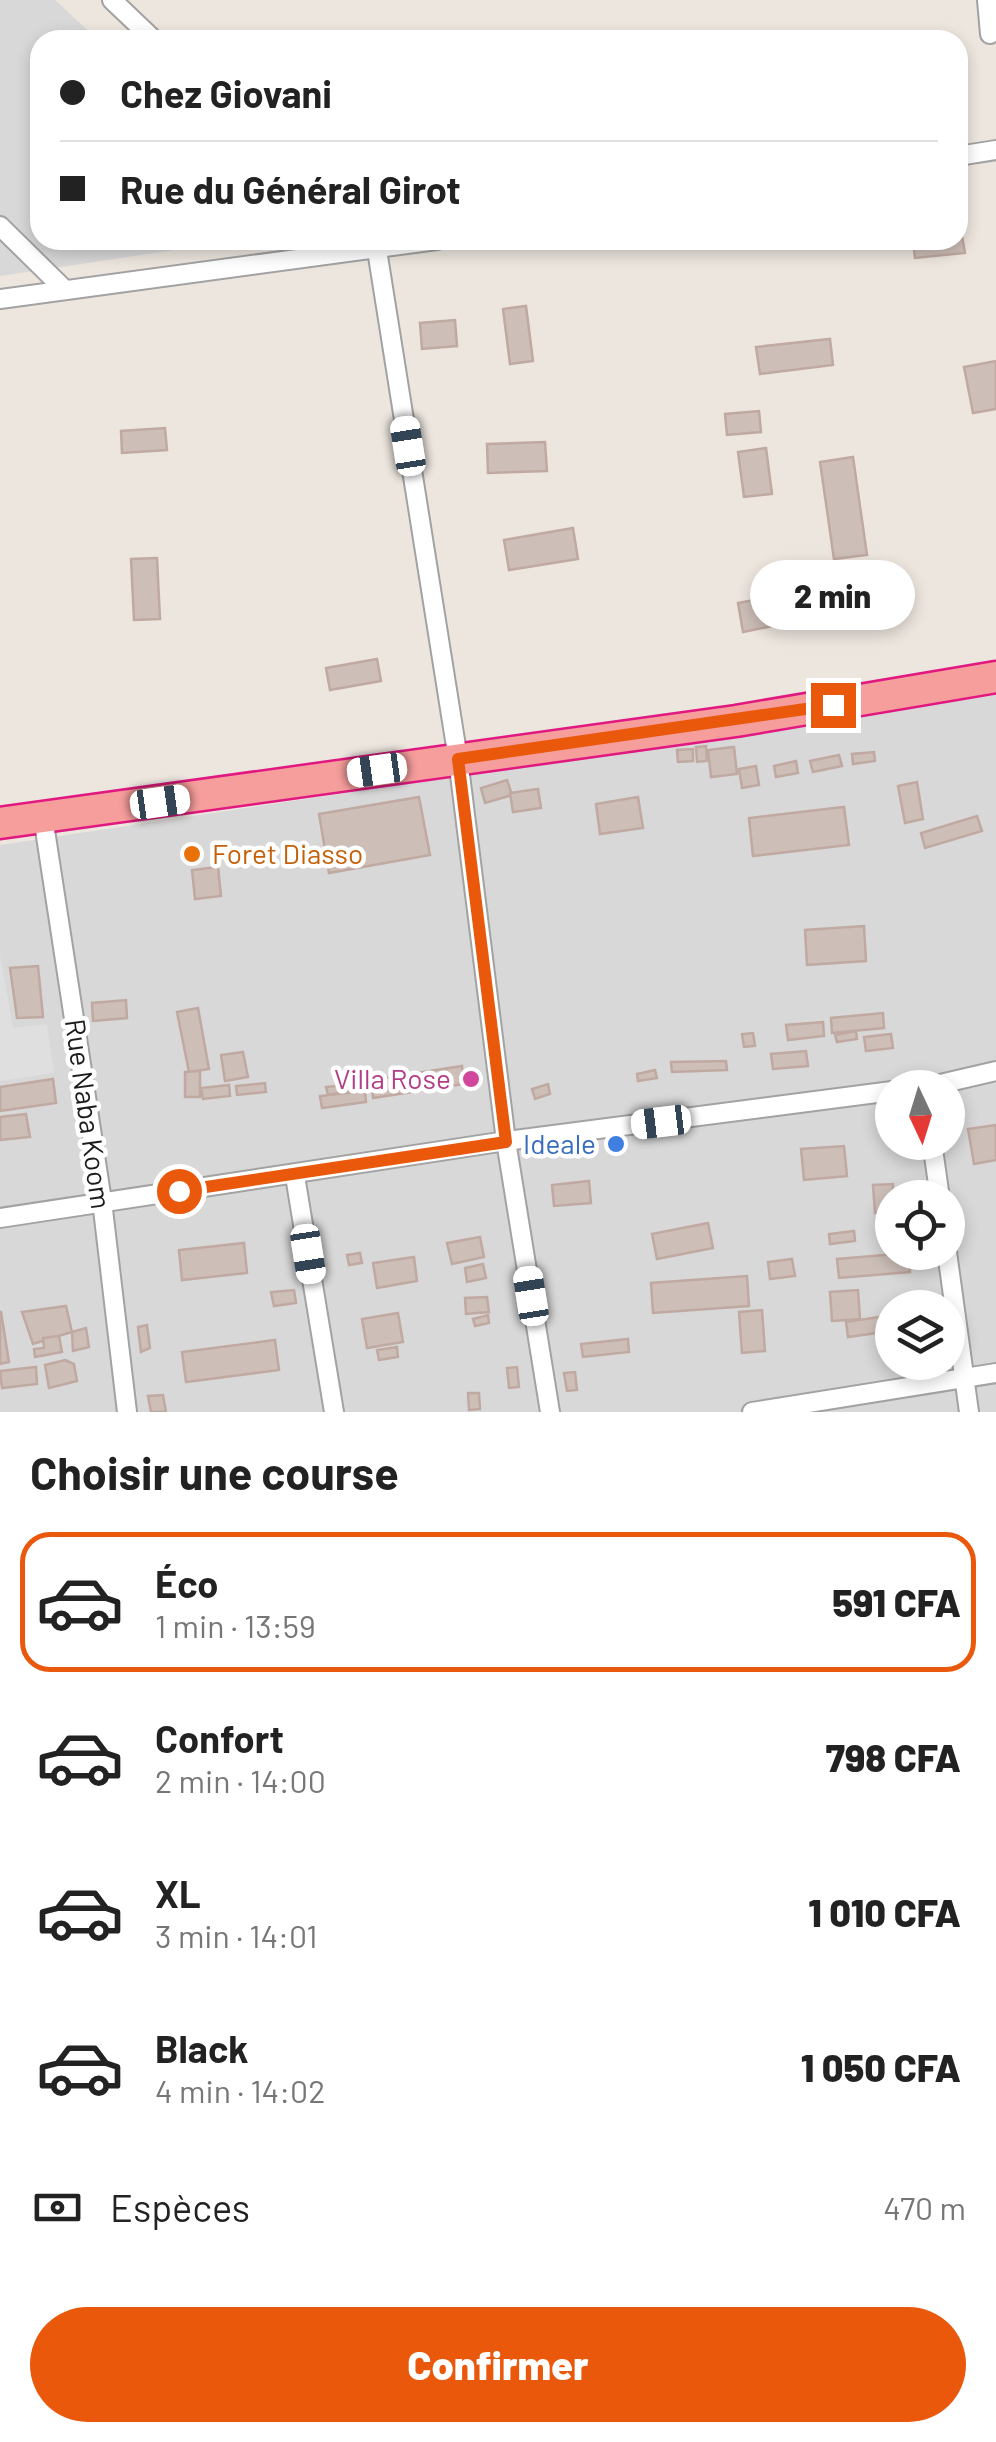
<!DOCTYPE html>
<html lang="fr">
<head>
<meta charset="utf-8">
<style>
  :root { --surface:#fff; --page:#f6f6f6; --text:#222; --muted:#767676; --line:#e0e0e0; --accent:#ea580c }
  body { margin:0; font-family:Barlow,sans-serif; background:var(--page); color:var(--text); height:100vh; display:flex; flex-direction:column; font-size:38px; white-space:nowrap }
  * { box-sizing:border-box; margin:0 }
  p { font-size:32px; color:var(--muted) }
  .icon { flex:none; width:55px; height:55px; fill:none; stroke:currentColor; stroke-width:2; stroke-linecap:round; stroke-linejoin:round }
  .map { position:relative; height:1412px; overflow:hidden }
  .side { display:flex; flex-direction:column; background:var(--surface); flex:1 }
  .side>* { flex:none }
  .guide { position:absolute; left:30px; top:30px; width:938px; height:220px; border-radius:30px; box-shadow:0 5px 15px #0003; display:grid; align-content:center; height:220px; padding:0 30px; background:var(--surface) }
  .needle { width:65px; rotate:176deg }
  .controls { position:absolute; left:875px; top:1070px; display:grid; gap:20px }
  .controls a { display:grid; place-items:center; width:90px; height:90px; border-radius:50%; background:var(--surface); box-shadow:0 5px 15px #0003; font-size:50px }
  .end { position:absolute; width:45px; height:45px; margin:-22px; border:12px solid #ea580c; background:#fff; box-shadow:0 0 0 5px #fff }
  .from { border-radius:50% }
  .bubble { position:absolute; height:70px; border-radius:35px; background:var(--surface); box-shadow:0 5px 15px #0003; font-size:32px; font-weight:800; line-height:70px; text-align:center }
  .car { position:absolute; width:30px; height:60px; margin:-30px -15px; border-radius:12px; box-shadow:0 0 8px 2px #0007; background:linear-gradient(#fff 24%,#345 0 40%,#fff 0 76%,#345 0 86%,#fff 0) }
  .guide b { display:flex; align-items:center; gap:35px; height:95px; font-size:38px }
  .guide b+b { border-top:2px solid var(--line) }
  .guide i { width:25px; height:25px; background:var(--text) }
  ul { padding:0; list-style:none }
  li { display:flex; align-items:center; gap:30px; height:140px; margin:0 20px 15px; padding:0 10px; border:5px solid transparent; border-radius:30px }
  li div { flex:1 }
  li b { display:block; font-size:38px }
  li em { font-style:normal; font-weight:800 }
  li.on { border-color:var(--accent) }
  li>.icon { width:90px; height:90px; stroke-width:1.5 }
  h2 { padding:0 30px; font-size:45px; line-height:120px }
  .pay { display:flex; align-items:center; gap:25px; height:110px; padding:0 30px; font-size:38px }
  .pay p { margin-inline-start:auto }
  .primary-button { display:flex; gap:20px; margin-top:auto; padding:20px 30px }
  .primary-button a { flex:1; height:115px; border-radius:60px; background:var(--accent); color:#fff; font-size:40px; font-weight:800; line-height:115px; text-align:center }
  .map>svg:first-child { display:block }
  .residential { fill:#d9d8d8; fill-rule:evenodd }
  .parking { fill:#dfdfdf }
  .building { fill:#cdbeb8; stroke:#c0a9a1; stroke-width:2.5 }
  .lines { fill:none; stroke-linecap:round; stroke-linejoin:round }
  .minor-casing { stroke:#a2a2a2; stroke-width:22 }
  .trunk-casing { stroke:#e01880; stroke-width:35 }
  .minor { stroke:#fff; stroke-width:18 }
  .trunk { stroke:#f69e9c; stroke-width:30 }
  .route { stroke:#ea580c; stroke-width:12 }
  .food-dot { fill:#e8710a; stroke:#fff; stroke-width:4 }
  .hotel-dot { fill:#d1479c; stroke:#fff; stroke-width:4 }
  .shop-dot { fill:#3f7fe0; stroke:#fff; stroke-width:4 }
  .labels { text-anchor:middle; stroke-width:9; stroke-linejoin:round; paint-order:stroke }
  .food-label { font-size:28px; fill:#c56008; stroke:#fff; text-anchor:start }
  .hotel-label { font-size:28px; fill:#b23c85; stroke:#fff; text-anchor:end }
  .street-label { font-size:28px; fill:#1b1b1b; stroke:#fff }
  .shop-label { font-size:28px; fill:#366cbe; stroke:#fff; text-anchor:end }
</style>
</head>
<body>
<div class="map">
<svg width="996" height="1412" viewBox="0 0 996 1412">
  <rect width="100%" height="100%" fill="#ede6df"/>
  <g class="residential">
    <path d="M0,0H55L98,40H40V240H242L0,276Z"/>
    <path d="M996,695V1412H0V845ZM892,1088H948V1142H892ZM892,1198H948V1252H892ZM892,1308H948V1362H892Z"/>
  </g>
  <path class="parking" d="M0,955L13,1028L47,1024L54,1073L0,1081Z"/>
  <g class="building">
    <path d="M958,213L965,253L915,258L913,240H958Z"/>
    <path d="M526,306L533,361L510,364L503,309Z"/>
    <path d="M455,320L457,346L422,349L420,323Z"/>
    <path d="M830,339L833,365L760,374L756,347Z"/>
    <path d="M996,361V409L973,413L964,367Z"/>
    <path d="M759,411L761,432L727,435L725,414Z"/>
    <path d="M165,428L167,450L122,453L121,431Z"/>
    <path d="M545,442L547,471L488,473L487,444Z"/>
    <path d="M766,448L772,494L744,497L738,452Z"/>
    <path d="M853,457L867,555L834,559L820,462Z"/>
    <path d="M573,528L578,559L509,570L504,540Z"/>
    <path d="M157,558L160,619L134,620L131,559Z"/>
    <path d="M870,581L876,611L819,621L814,591Z"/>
    <path d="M776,596L782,624L743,632L738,603Z"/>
    <path d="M377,659L381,681L330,690L326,668Z"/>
    <path d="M706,746L707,761L697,762L696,747Z"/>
    <path d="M734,747L737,774L711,777L708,750Z"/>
    <path d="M693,749V761L678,762L677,750Z"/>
    <path d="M874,752L875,761L853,764L852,754Z"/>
    <path d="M839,755L842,766L813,772L810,761Z"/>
    <path d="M796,761L798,773L776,777L774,766Z"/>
    <path d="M756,766L759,785L742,788L739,769Z"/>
    <path d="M507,780L512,795L485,803L481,788Z"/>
    <path d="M917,782L923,819L905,823L898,786Z"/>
    <path d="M538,789L541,808L513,812L510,793Z"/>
    <path d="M419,797L430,855L329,873L319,814Z"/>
    <path d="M638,797L643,828L600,834L596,804Z"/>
    <path d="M844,807L849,845L753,856L749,818Z"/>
    <path d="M977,816L982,831L925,848L921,833Z"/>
    <path d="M218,867L221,896L195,899L192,870Z"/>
    <path d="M864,926L866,961L807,965L805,930Z"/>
    <path d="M38,966L43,1017L17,1018L10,968Z"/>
    <path d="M126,1000L127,1018L93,1021L92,1003Z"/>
    <path d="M198,1008L209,1069L189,1072L177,1012Z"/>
    <path d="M883,1013L884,1028L832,1033L831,1018Z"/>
    <path d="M823,1022L824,1036L788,1040L786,1025Z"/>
    <path d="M856,1031L857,1039L837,1042L835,1035Z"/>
    <path d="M753,1033L755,1046L744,1047L742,1034Z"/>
    <path d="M891,1034L893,1048L866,1051L864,1037Z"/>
    <path d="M806,1051L808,1066L773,1069L771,1054Z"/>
    <path d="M243,1052L248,1077L225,1081L221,1055Z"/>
    <path d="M726,1061L727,1070L672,1072L671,1062Z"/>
    <path d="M462,1066L464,1084L373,1098L371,1080Z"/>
    <path d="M655,1070L657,1078L638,1081L637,1074Z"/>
    <path d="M200,1071V1097H185V1072Z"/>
    <path d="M353,1075L355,1090L328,1095L326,1087L336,1086L335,1078Z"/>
    <path d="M53,1079L56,1103L0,1111V1087Z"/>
    <path d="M265,1083L266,1092L237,1095L236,1086Z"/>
    <path d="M548,1084L550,1094L535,1099L532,1089Z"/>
    <path d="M229,1085L230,1096L203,1099L201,1088Z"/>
    <path d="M365,1091L366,1102L322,1108L320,1096Z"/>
    <path d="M26,1114L30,1137L0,1140V1117Z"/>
    <path d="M996,1125V1160L974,1164L968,1129Z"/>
    <path d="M844,1146L847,1176L804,1180L801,1149Z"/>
    <path d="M589,1181L591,1203L554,1206L552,1185Z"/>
    <path d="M893,1184L892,1212L875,1213L873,1185Z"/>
    <path d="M708,1223L713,1248L657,1259L652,1234Z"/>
    <path d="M854,1231L855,1241L830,1244L829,1234Z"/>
    <path d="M480,1237L484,1257L452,1264L447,1243Z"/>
    <path d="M244,1243L247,1273L182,1280L179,1250Z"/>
    <path d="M360,1253L362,1263L349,1265L347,1255Z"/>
    <path d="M908,1253L910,1272L839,1278L837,1259Z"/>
    <path d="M414,1257L417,1281L377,1288L373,1263Z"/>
    <path d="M792,1259L795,1276L770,1279L768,1262Z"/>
    <path d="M483,1264L486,1278L467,1282L465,1268Z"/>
    <path d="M747,1276L749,1306L653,1313L651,1283Z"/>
    <path d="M294,1290L296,1303L274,1306L271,1292Z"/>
    <path d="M858,1290L860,1319L832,1321L830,1292Z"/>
    <path d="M487,1297L489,1312L466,1314L465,1298Z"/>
    <path d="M66,1306L72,1332L33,1344L22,1312Z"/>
    <path d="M762,1310L765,1351L742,1353L739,1312Z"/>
    <path d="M1,1312L9,1362L0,1364V1312Z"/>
    <path d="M398,1313L403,1342L367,1348L362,1319Z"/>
    <path d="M488,1315L489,1323L475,1326L473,1319Z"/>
    <path d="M892,1315V1331L848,1337L846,1322Z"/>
    <path d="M147,1325L150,1348L141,1352L138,1327Z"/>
    <path d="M86,1328L89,1347L73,1351L72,1332Z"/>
    <path d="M59,1336L62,1352L35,1357L34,1349L44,1348L43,1338Z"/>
    <path d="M628,1339L629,1352L583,1357L581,1344Z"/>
    <path d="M275,1340L279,1370L186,1382L182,1352Z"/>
    <path d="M397,1347L398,1357L379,1360L377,1350Z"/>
    <path d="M65,1360L74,1364L77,1381L49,1388L45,1365Z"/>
    <path d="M36,1367L37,1384L2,1388L0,1371Z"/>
    <path d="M517,1367L519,1387L509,1388L507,1368Z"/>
    <path d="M575,1372L577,1390L567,1391L564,1373Z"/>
    <path d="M468,1393H479L480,1409L469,1410Z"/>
    <path d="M163,1395L166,1412H151L148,1396Z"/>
  </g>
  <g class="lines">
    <defs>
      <g id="minor">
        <path d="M112,0L154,40"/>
        <path d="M987,0L990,34"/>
        <path d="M958,156L996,150"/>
        <path d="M0,226L65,290"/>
        <path d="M366,240L377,250L458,759L506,1141L550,1412"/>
        <path d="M0,299L437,240"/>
        <path d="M43,817L102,1201L127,1412"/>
        <path d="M923,1088L996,1071"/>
        <path d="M932,1142L940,1198"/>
        <path d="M295,1176L334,1412"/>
        <path d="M0,1218L506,1141L892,1091"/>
        <path d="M947,1252L969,1412"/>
        <path d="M752,1412L996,1373"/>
      </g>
      <path id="trunk" d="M0,823L736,721L996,677"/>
    </defs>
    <use href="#minor" class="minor-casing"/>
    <use href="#trunk" class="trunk-casing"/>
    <use href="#minor" class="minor"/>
    <use href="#trunk" class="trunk"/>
  </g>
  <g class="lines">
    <path class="route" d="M179,1191L506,1142L458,759L833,705"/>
  </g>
  <circle class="food-dot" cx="192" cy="854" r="10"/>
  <circle class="hotel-dot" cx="471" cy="1079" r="10"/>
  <circle class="shop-dot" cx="616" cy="1144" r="10"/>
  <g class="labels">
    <g class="food-label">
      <text x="212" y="864">Foret Diasso</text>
    </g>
    <g class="hotel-label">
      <text x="451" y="1089">Villa Rose</text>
    </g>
    <g class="street-label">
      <text transform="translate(88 1114) rotate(82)" y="10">Rue Naba Koom</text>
    </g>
    <g class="shop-label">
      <text x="596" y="1154">Ideale</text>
    </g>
  </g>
</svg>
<div class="controls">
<a><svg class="needle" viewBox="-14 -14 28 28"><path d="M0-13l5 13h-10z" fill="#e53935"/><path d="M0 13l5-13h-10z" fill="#767676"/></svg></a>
<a><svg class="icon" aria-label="locate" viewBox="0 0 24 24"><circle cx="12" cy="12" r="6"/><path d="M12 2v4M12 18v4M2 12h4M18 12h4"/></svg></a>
<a><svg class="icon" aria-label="layers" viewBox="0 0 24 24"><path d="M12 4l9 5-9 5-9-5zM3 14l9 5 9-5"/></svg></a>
</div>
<i class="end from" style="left:179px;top:1191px"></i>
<i class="end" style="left:833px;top:705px"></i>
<div class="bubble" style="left:750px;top:560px;width:165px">2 min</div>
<i class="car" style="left:408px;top:446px;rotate:351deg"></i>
<i class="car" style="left:377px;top:770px;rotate:262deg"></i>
<i class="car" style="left:160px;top:802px;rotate:82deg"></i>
<i class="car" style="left:661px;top:1122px;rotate:263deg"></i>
<i class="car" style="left:308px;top:1254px;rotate:171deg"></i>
<i class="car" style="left:531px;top:1296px;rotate:351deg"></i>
<div class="guide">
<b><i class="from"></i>Chez Giovani</b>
<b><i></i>Rue du Général Girot</b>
</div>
</div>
<section class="side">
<h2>Choisir une course</h2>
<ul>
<li class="on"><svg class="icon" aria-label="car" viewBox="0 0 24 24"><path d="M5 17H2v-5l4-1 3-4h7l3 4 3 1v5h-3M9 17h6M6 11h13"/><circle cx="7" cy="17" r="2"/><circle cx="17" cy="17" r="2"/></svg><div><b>Éco</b><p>1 min · 13:59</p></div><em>591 CFA</em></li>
<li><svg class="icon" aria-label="car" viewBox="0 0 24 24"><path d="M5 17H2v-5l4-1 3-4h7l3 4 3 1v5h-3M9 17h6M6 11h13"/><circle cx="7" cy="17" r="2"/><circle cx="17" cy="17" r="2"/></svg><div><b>Confort</b><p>2 min · 14:00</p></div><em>798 CFA</em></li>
<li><svg class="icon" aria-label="car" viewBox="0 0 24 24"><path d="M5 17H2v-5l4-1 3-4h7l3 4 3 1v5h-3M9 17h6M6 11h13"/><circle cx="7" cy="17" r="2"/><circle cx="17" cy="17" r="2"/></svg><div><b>XL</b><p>3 min · 14:01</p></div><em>1 010 CFA</em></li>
<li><svg class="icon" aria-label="car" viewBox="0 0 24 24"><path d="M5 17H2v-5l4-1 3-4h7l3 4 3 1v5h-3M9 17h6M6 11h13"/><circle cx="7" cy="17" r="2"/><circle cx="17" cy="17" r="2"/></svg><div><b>Black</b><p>4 min · 14:02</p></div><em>1 050 CFA</em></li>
</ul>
<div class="pay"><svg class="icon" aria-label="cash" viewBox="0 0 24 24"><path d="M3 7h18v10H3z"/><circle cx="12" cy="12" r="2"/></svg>Espèces<p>470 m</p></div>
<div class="primary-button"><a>Confirmer</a></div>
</section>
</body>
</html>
